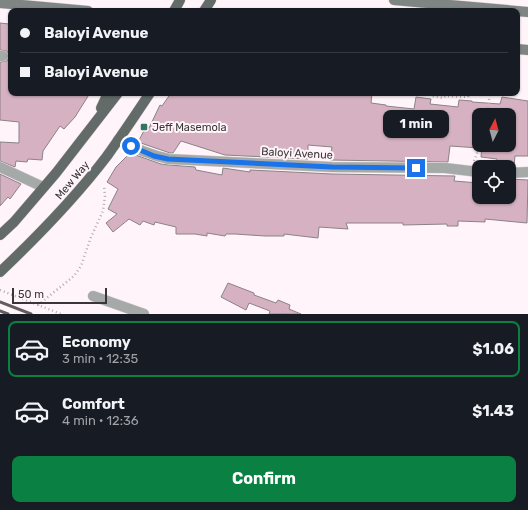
<!DOCTYPE html>
<html lang="en">
<head>
<meta charset="utf-8">
<style>
  :root { --surface:#171b24; --page:#242831; --text:#f1f3f6; --muted:#9ea1a6; --line:#363941; --accent:#0b8043 }
  body { margin:0; font-family:Rubik,sans-serif; background:var(--page); color:var(--text); height:100vh; display:flex; flex-direction:column; font-size:15px; white-space:nowrap }
  * { box-sizing:border-box; margin:0 }
  p { font-size:13px; color:var(--muted) }
  .icon { flex:none; width:22px; height:22px; fill:none; stroke:currentColor; stroke-width:2; stroke-linecap:round; stroke-linejoin:round }
  .map { position:relative; height:314px; overflow:hidden }
  .details { display:flex; flex-direction:column; background:var(--surface); flex:1 }
  .details>* { flex:none }
  .hud { position:absolute; left:8px; top:8px; width:512px; height:88px; border-radius:8px; box-shadow:0 1px 3px #0004; display:grid; align-content:center; height:88px; padding:0 12px; background:var(--surface) }
  .needle { width:26px; rotate:6deg }
  .buttons { position:absolute; left:472px; top:108px; display:grid; gap:8px }
  .buttons a { display:grid; place-items:center; width:44px; height:44px; border-radius:8px; background:var(--surface); box-shadow:0 1px 3px #0004; font-size:20px }
  .scale { position:absolute; left:12px; bottom:10px; width:95px; box-sizing:border-box; padding-left:4px; border:2px solid #3a3637; border-top:0; font-size:11px; line-height:14px; white-space:nowrap; color:#3a3637; -webkit-text-stroke:3px #fff4f9; paint-order:stroke }
  .end { position:absolute; width:18px; height:18px; margin:-9px; border:5px solid #1a73e8; background:#fff; box-shadow:0 0 0 2px #fff }
  .from { border-radius:50% }
  .bubble { position:absolute; height:28px; border-radius:8px; background:var(--surface); box-shadow:0 1px 3px #0004; font-size:13px; font-weight:700; line-height:28px; text-align:center }
  .hud b { display:flex; align-items:center; gap:14px; height:38px; font-size:15px }
  .hud b+b { border-top:1px solid var(--line) }
  .hud i { width:10px; height:10px; background:var(--text) }
  ul { padding:7px 0 0; list-style:none }
  li { display:flex; align-items:center; gap:12px; height:56px; margin:0 8px 6px; padding:0 4px; border:2px solid transparent; border-radius:8px }
  li div { flex:1 }
  li b { display:block; font-size:15px }
  li em { font-style:normal; font-weight:700 }
  li.current { border-color:var(--accent) }
  li>.icon { width:36px; height:36px; stroke-width:1.5 }
  .cta { display:flex; gap:8px; margin-top:auto; padding:8px 12px }
  .cta a { flex:1; height:46px; border-radius:8px; background:var(--accent); color:#fff; font-size:16px; font-weight:700; line-height:46px; text-align:center }
  .map>svg:first-child { display:block }
  .building { fill:#d5b1c1; stroke:#8c8286 }
  .lines { fill:none; stroke-linecap:round; stroke-linejoin:round }
  .minor-casing { stroke:#dcd2d6; stroke-width:11 }
  .secondary-casing { stroke:#dcd2d6; stroke-width:11 }
  .primary-casing { stroke:#dcd2d6; stroke-width:11 }
  .path { stroke:#b5acb0; stroke-width:2.5; stroke-dasharray:1 3; stroke-linecap:butt }
  .minor { stroke:#a5aaa9; stroke-width:10 }
  .secondary { stroke:#7e8583; stroke-width:10 }
  .primary { stroke:#626b68; stroke-width:10 }
  .rail { stroke:#625c5e; stroke-width:3 }
  .route { stroke:#1a73e8; stroke-width:5 }
  .poi-dot { fill:#327465; stroke:#fff4f9; stroke-width:1.5 }
  .labels { text-anchor:middle; stroke-width:4; stroke-linejoin:round; paint-order:stroke }
  .poi-label { font-size:11px; fill:#3a3637; stroke:#fff4f9; text-anchor:start }
  .street-label { font-size:11px; fill:#3a3637; stroke:#fff4f9 }
</style>
</head>
<body>
<div class="map">
<svg width="528" height="314" viewBox="0 0 528 314">
  <rect width="100%" height="100%" fill="#fff4f9"/>
  <g class="building">
    <path d="M0,23L9,24L10,35H11V93H90L75,117L64,129L60,126L43,151L42,160L28,159L27,162L16,161L15,167L0,161V142L19,143V122L0,120V62L7,61L9,56L7,51L0,50Z"/>
    <path d="M171,93H316L343,95L344,93H372L371,103L386,105V106L414,109L416,97L431,99L430,104L458,107L459,100L472,101V102L500,104L502,97L528,101V156H515L514,166L507,167H496L497,159L481,157L482,145H509V115H479V148L450,146L448,162L330,160L332,147L308,145V159L225,155L181,141L173,153H170L138,142L146,127L149,128L160,105L162,106Z"/>
    <path d="M130,153L161,164L169,165L195,167L196,170L222,175L223,168L250,172V170L332,174L455,176L454,181L479,183V197H509V179L528,180L527,223L485,219V222L458,221V226H447V224L403,225V223H346L348,229L319,227L318,238L284,234V236H265L235,234H226L225,236L207,233V236L195,234H176V227L155,222L154,225L143,221L140,225L129,219L113,232L106,223L117,214L108,209L118,189L107,182L116,167Z"/>
    <path d="M0,174L21,184L10,199L8,197L0,206Z"/>
    <path d="M228,283L254,293V295L276,303L278,300L290,305L289,309L301,314H269L270,311L249,303L246,310L221,297Z"/>
  </g>
  <g class="lines">
    <defs>
      <g id="minor">
        <path d="M0,56H3"/>
        <path d="M118,140C135,148 150,155 169,159L332,167L445,168L479,172"/>
        <path d="M0,167L43,187"/>
        <path d="M509,173L528,172"/>
        <path d="M93,296L144,314"/>
      </g>
      <g id="secondary">
        <path d="M394,0L528,12"/>
        <path d="M0,3L88,11"/>
        <path d="M517,49L528,50"/>
      </g>
      <g id="primary">
        <path d="M174,11L180,0"/>
        <path d="M204,11L211,0"/>
        <path d="M101,108L108,93"/>
        <path d="M0,235L14,222L56,173L118,93"/>
        <path d="M0,272C38,236 75,198 107,156C122,135 136,114 150,93"/>
      </g>
    </defs>
    <use href="#minor" class="minor-casing"/>
    <use href="#secondary" class="secondary-casing"/>
    <use href="#primary" class="primary-casing"/>
    <g class="path">
      <path d="M433,93L432,96L443,98L446,96L468,97L470,93"/>
      <path d="M484,93H490L487,115"/>
      <path d="M474,161L480,145"/>
      <path d="M0,290L61,314"/>
      <path d="M38,305L74,276L81,266L91,237L103,211L105,196L104,185"/>
    </g>
    <use href="#minor" class="minor"/>
    <use href="#secondary" class="secondary"/>
    <use href="#primary" class="primary"/>
    <g class="rail">
      <path d="M0,302L31,314"/>
      <path d="M0,311L8,314"/>
    </g>
  </g>
  <g class="lines">
    <path class="route" d="M131,146L154,156L168,159L332,167L416,168"/>
  </g>
  <rect class="poi-dot" x="140" y="123" width="8" height="8" rx="2"/>
  <g class="labels">
    <g class="poi-label">
      <text x="152" y="131">Jeff Masemola</text>
    </g>
    <g class="street-label">
      <text transform="translate(297 153) rotate(3)" y="4">Baloyi Avenue</text>
      <text transform="translate(72 180) rotate(-50)" y="4">Mew Way</text>
    </g>
  </g>
</svg>
<div class="buttons">
<a><svg class="needle" viewBox="-14 -14 28 28"><path d="M0-13l5 13h-10z" fill="#e53935"/><path d="M0 13l5-13h-10z" fill="#9ea1a6"/></svg></a>
<a><svg class="icon" aria-label="locate" viewBox="0 0 24 24"><circle cx="12" cy="12" r="6"/><path d="M12 2v4M12 18v4M2 12h4M18 12h4"/></svg></a>
</div>
<div class="scale">50 m</div>
<i class="end from" style="left:131px;top:146px"></i>
<i class="end" style="left:416px;top:168px"></i>
<div class="bubble" style="left:383px;top:110px;width:66px">1 min</div>
<div class="hud">
<b><i class="from"></i>Baloyi Avenue</b>
<b><i></i>Baloyi Avenue</b>
</div>
</div>
<section class="details">
<ul>
<li class="current"><svg class="icon" aria-label="car" viewBox="0 0 24 24"><path d="M5 17H2v-5l4-1 3-4h7l3 4 3 1v5h-3M9 17h6M6 11h13"/><circle cx="7" cy="17" r="2"/><circle cx="17" cy="17" r="2"/></svg><div><b>Economy</b><p>3 min · 12:35</p></div><em>$1.06</em></li>
<li><svg class="icon" aria-label="car" viewBox="0 0 24 24"><path d="M5 17H2v-5l4-1 3-4h7l3 4 3 1v5h-3M9 17h6M6 11h13"/><circle cx="7" cy="17" r="2"/><circle cx="17" cy="17" r="2"/></svg><div><b>Comfort</b><p>4 min · 12:36</p></div><em>$1.43</em></li>
</ul>
<div class="cta"><a>Confirm</a></div>
</section>
</body>
</html>
